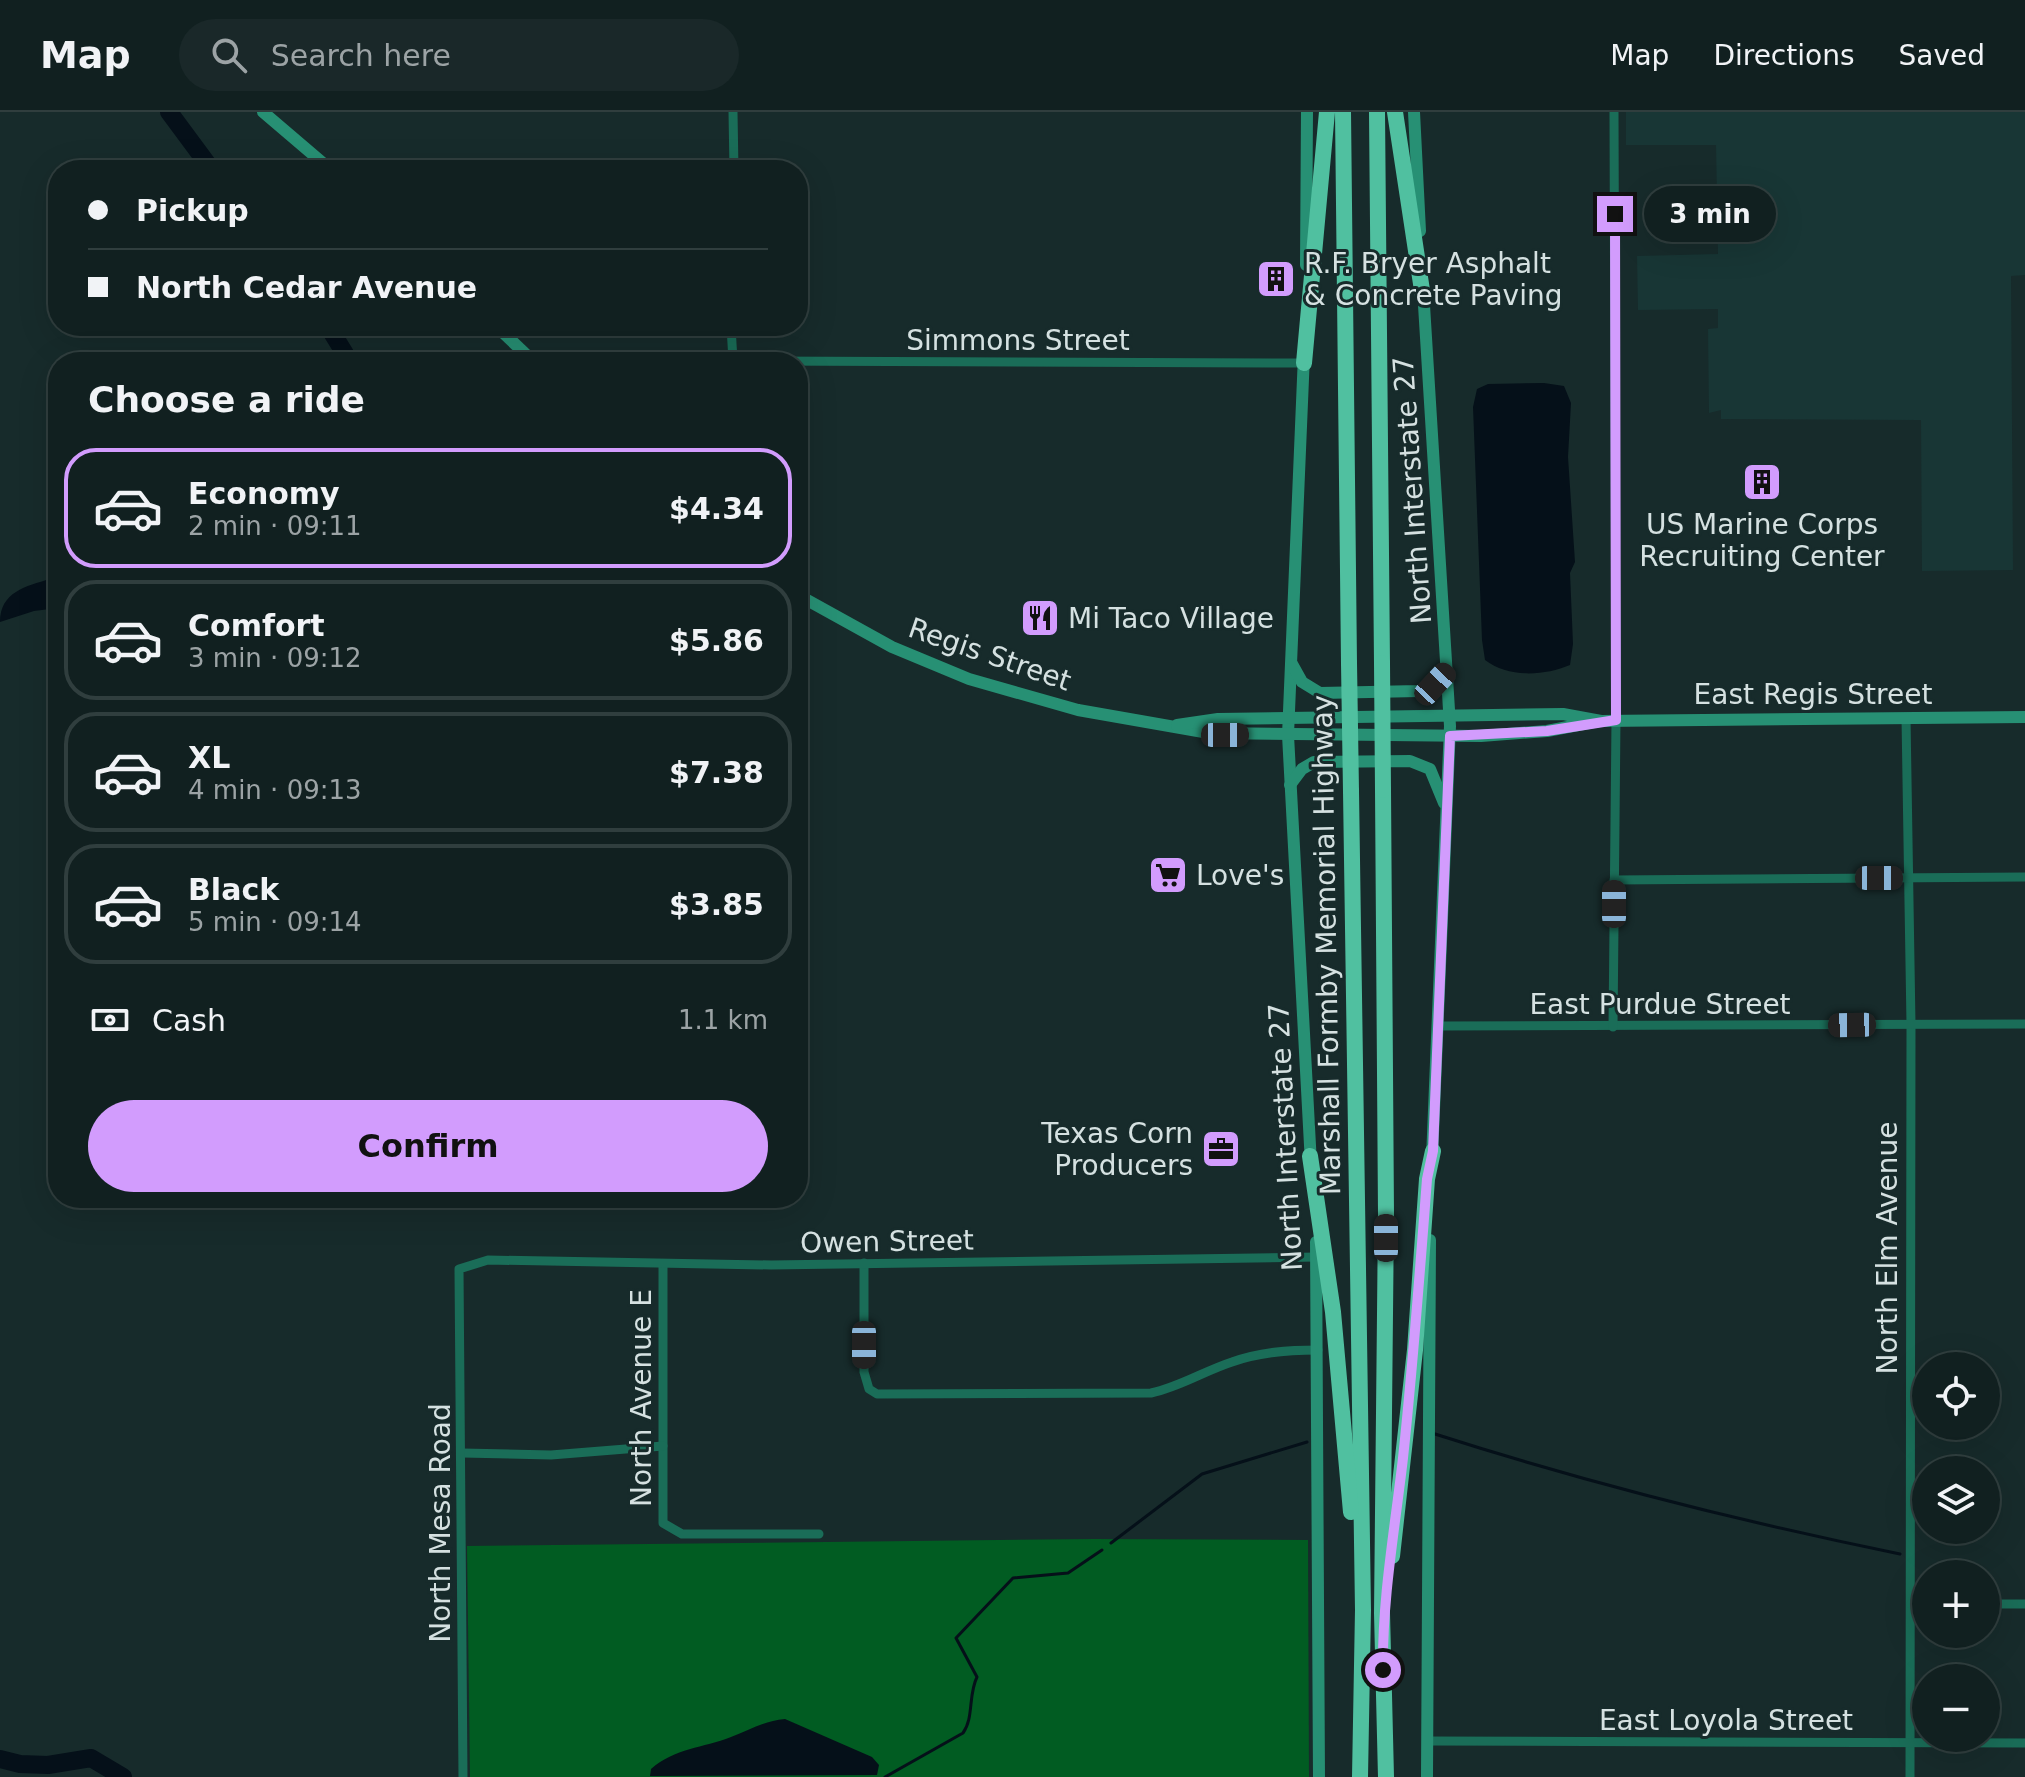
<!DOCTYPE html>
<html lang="en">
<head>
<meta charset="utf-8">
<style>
  :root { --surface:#112020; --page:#1a2829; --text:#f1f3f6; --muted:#9ca3a5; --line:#303e3e; --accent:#d29cfd }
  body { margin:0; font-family:"DejaVu Sans",sans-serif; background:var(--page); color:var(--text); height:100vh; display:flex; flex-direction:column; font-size:30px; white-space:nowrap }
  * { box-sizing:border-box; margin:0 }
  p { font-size:26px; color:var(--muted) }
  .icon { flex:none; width:44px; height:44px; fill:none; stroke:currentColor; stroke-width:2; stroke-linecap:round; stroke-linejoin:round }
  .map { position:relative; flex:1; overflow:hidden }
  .side { position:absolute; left:48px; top:240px; width:760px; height:856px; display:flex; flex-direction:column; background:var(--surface); border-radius:32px; box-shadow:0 8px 32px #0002,0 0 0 2px var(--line) }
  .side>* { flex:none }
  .banner { position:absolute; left:48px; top:48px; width:760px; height:176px; border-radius:32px; box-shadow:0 8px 32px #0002,0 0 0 2px var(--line); display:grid; align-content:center; height:176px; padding:0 40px; background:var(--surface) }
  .controls { position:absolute; left:1912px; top:1240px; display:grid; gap:16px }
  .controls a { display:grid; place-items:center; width:88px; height:88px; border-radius:50%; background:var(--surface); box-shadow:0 8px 32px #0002,0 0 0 2px var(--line); font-size:40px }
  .end { position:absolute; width:36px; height:36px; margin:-18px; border:10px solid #d29cfd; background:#111; box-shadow:0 0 0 4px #111 }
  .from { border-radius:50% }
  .bubble { position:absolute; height:56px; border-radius:28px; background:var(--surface); box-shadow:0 8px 32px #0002,0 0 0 2px var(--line); font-size:26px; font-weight:700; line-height:56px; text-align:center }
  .car { position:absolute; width:24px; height:48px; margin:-24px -12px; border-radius:10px; box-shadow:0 0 6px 2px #0007; background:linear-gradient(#222 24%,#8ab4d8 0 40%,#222 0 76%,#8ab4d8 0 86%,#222 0) }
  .banner b { display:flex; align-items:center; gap:28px; height:76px; font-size:30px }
  .banner b+b { border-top:2px solid var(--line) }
  .banner i { width:20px; height:20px; background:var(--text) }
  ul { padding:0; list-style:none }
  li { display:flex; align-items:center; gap:24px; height:120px; margin:0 16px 12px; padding:0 24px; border:4px solid var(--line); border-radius:32px }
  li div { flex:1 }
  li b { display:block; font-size:30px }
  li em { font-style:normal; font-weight:700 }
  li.current { border-color:var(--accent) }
  li>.icon { width:72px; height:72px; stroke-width:1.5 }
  h2 { padding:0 40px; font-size:36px; line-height:96px }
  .pay { display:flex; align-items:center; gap:20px; height:88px; padding:0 40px; font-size:30px }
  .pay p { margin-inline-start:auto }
  .primary-button { display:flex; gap:16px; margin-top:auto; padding:16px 40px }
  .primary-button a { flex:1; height:92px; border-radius:48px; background:var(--accent); color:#111; font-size:32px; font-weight:700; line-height:92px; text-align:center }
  header { display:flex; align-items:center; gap:48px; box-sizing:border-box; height:112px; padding:0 40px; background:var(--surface); border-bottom:2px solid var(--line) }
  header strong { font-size:38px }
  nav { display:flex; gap:44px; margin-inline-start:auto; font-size:28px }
  .search { width:560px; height:72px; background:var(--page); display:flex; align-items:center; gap:20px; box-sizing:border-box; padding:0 28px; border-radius:44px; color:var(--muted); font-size:30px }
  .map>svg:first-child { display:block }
  .built { fill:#183635 }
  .green { fill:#015c22 }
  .water { fill:#051019 }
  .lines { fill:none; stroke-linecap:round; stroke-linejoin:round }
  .stream { stroke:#051019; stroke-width:3 }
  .river { stroke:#051019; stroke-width:18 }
  .minor { stroke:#1a6d58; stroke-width:9 }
  .secondary { stroke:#279074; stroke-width:12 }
  .motorway { stroke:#50c0a0; stroke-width:16 }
  .motorway-bridge { stroke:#50c0a0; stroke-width:16 }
  .route { stroke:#d29cfd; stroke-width:10 }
  .labels { text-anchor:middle; stroke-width:6; stroke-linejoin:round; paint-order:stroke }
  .poi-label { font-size:28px; fill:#d5e1e1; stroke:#172b2b; text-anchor:start }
  .street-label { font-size:28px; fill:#d5e1e1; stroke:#172b2b }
</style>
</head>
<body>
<header>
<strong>Map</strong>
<div class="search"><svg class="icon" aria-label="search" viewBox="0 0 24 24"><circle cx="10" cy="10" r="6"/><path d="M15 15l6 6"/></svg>Search here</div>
<nav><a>Map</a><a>Directions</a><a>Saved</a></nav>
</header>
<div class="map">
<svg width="2025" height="1665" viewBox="0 0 2025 1665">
  <rect width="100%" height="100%" fill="#172b2b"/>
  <path class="built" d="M1626,0H2025V163L2011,164L2013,458L1922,459L1921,308L1721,307V298L1709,301L1708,217L1718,216V197L1638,198L1637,144L1718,142L1716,33H1626Z"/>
  <path class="green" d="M1094,1427L1308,1428L1309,1665H470L467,1434Z"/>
  <g class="water">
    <path d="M1544,271L1564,274L1571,291L1568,345L1575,450L1570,461L1573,532L1570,553C1544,564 1508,566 1485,548L1482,528L1473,295L1477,277L1488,272Z"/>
    <path d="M50,467L58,468V496L34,499L0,510C0,480 26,474 50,467Z"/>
    <path d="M785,1607L872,1645L879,1653L877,1663L650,1664L651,1657C675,1636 703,1636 731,1625C750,1618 764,1609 785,1607Z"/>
  </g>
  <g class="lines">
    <g class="stream">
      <path d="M1435,1322C1588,1371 1743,1410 1900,1442"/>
      <path d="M1111,1431L1202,1362L1307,1330"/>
      <path d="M885,1665L963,1621C974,1606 968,1583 977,1565L956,1526L1013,1466L1068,1461L1102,1438"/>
    </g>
    <g class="river">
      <path d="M169,0L212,58"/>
      <path d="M328,214L350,250"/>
      <path d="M0,1647L20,1652L48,1653L91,1646L123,1665"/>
    </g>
    <g class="minor">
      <path d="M733,0L734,58"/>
      <path d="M731,214L733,249L1304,251"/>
      <path d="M1906,606L1911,912L1910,1665"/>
      <path d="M1614,768L2025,765"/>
      <path d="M1439,914L2025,912"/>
      <path d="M1613,915L1616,608L1614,0"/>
      <path d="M864,1151V1260L869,1277L877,1282L1151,1281C1180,1275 1204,1259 1232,1250C1260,1240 1288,1238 1318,1238"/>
      <path d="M663,1153V1411L682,1422H819"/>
      <path d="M462,1341L551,1343L663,1334"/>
      <path d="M1911,1492H1926"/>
      <path d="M1986,1492H2025"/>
      <path d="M1427,1629L2025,1631"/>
      <path d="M463,1665L459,1157L488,1148L771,1153L1317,1145"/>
    </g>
    <g class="secondary">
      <path d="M263,0L331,58"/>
      <path d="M1414,0L1420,119"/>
      <path d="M1306,153L1307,0"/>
      <path d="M1423,177L1450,614L1432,1046"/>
      <path d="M496,214L534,250"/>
      <path d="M1304,243L1288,623L1311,1052"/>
      <path d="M798,483L892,535L969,567L1078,598L1209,621L1481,624L1547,619L1599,609"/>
      <path d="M1292,552L1302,570L1320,581L1419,579L1435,572L1447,559"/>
      <path d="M1177,613L1218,607L1563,602L1601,609L2025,605"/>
      <path d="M1290,673L1302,657L1314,650L1410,649L1430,657L1444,691"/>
      <path d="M1316,1130L1319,1665"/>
      <path d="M1427,1665L1430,1128"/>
    </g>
    <g class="motorway">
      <path d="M1343,0L1349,551"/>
      <path d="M1377,0L1382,551"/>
      <path d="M1395,0L1423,185"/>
      <path d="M1304,251L1327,0"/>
      <path d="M1383,678L1386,1102L1382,1501L1386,1665"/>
      <path d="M1351,679L1363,1498L1360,1665"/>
      <path d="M1310,1044L1333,1200L1351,1400"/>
      <path d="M1392,1444L1415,1238L1427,1067L1433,1039"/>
    </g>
    <g class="motorway-bridge">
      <path d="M1349,551L1351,679"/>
      <path d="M1382,551L1383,678"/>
    </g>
  </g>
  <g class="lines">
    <path class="route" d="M1383,1558C1382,1487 1395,1416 1403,1346C1413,1253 1420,1160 1427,1067L1433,1039L1450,624L1547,619L1616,608L1615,102"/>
  </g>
  <defs>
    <symbol id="building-square" viewBox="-11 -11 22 22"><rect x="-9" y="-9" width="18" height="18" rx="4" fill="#d29cfd" stroke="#172b2b"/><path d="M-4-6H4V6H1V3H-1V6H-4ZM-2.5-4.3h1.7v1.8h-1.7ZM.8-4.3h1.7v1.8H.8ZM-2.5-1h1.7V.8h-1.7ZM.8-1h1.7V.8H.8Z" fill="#111"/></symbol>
    <symbol id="restaurant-square" viewBox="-11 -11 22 22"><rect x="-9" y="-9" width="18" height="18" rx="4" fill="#d29cfd" stroke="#172b2b"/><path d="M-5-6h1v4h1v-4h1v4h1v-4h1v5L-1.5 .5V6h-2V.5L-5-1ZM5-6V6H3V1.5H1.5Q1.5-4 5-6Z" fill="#111"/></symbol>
    <symbol id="supermarket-square" viewBox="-11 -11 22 22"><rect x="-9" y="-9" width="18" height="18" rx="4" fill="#d29cfd" stroke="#172b2b"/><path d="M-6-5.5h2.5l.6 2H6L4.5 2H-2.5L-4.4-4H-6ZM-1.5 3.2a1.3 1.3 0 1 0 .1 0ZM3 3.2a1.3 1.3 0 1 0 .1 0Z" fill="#111"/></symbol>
    <symbol id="office-square" viewBox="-11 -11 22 22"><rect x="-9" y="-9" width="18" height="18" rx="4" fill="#d29cfd" stroke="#172b2b"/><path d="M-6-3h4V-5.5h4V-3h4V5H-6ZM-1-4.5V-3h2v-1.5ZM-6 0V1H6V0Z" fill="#111"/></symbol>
  </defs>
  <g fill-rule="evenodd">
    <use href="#building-square" x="1254" y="145" width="44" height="44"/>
    <use href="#building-square" x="1740" y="348" width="44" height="44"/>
    <use href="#restaurant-square" x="1018" y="484" width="44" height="44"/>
    <use href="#supermarket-square" x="1146" y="741" width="44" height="44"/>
    <use href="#office-square" x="1199" y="1015" width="44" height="44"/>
  </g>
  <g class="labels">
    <g class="poi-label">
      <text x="1304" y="161">R.F. Bryer Asphalt<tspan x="1304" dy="32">&amp; Concrete Paving</tspan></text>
      <text x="1762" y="422" text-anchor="middle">US Marine Corps<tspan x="1762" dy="32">Recruiting Center</tspan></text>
      <text x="1068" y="516">Mi Taco Village</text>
      <text x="1196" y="773">Love's</text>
      <text x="1193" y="1031" text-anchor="end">Texas Corn<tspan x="1193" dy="32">Producers</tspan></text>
    </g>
    <g class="street-label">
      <text x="1018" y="238">Simmons Street</text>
      <text transform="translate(1412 378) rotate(-94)" y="10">North Interstate 27</text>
      <text transform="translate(990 542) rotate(19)" y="10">Regis Street</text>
      <text x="1813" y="592">East Regis Street</text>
      <text transform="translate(1326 833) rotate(-91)" y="10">Marshall Formby Memorial Highway</text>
      <text x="1660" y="902">East Purdue Street</text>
      <text transform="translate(1285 1025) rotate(-93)" y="10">North Interstate 27</text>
      <text transform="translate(887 1129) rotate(-1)" y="10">Owen Street</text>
      <text transform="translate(1887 1136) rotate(-90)" y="10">North Elm Avenue</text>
      <text transform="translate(641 1286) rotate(-90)" y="10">North Avenue E</text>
      <text transform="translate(440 1411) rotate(-90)" y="10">North Mesa Road</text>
      <text x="1726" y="1618">East Loyola Street</text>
    </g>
  </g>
</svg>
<div class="controls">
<a><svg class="icon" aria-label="locate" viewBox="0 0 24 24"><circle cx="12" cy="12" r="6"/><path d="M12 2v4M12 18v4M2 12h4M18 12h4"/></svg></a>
<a><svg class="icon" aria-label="layers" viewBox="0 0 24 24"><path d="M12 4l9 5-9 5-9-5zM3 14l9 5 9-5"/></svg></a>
<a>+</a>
<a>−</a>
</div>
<i class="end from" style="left:1383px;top:1558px"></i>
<i class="end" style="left:1615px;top:102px"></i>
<div class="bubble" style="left:1644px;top:74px;width:132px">3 min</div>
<i class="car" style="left:1435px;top:572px;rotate:43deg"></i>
<i class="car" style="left:1225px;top:623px;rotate:90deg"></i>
<i class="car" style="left:1879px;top:766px;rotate:90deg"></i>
<i class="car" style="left:1614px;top:792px;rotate:0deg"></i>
<i class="car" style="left:1852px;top:913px;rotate:269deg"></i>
<i class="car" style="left:1386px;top:1126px;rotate:0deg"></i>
<i class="car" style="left:864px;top:1233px;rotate:180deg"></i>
<div class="banner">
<b><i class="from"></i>Pickup</b>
<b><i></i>North Cedar Avenue</b>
</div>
<section class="side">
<h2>Choose a ride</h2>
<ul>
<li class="current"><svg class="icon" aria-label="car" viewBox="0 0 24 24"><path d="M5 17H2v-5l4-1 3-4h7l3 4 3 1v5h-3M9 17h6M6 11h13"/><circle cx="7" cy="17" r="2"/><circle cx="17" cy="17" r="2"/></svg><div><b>Economy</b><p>2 min · 09:11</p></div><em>$4.34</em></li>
<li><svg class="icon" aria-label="car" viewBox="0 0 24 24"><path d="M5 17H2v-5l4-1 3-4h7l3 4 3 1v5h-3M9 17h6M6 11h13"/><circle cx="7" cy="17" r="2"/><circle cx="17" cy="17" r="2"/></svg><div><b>Comfort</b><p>3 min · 09:12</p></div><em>$5.86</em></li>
<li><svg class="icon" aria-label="car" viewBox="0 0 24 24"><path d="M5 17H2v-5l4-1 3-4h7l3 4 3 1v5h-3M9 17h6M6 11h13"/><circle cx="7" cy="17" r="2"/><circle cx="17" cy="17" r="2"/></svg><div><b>XL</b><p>4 min · 09:13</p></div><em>$7.38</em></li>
<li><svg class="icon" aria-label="car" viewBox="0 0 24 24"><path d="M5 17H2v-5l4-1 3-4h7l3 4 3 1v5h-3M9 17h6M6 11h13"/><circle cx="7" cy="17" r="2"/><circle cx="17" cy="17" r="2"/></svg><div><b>Black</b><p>5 min · 09:14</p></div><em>$3.85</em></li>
</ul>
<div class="pay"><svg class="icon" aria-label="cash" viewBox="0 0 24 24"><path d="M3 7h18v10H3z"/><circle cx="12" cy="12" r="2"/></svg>Cash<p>1.1 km</p></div>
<div class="primary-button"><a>Confirm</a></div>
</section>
</div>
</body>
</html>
